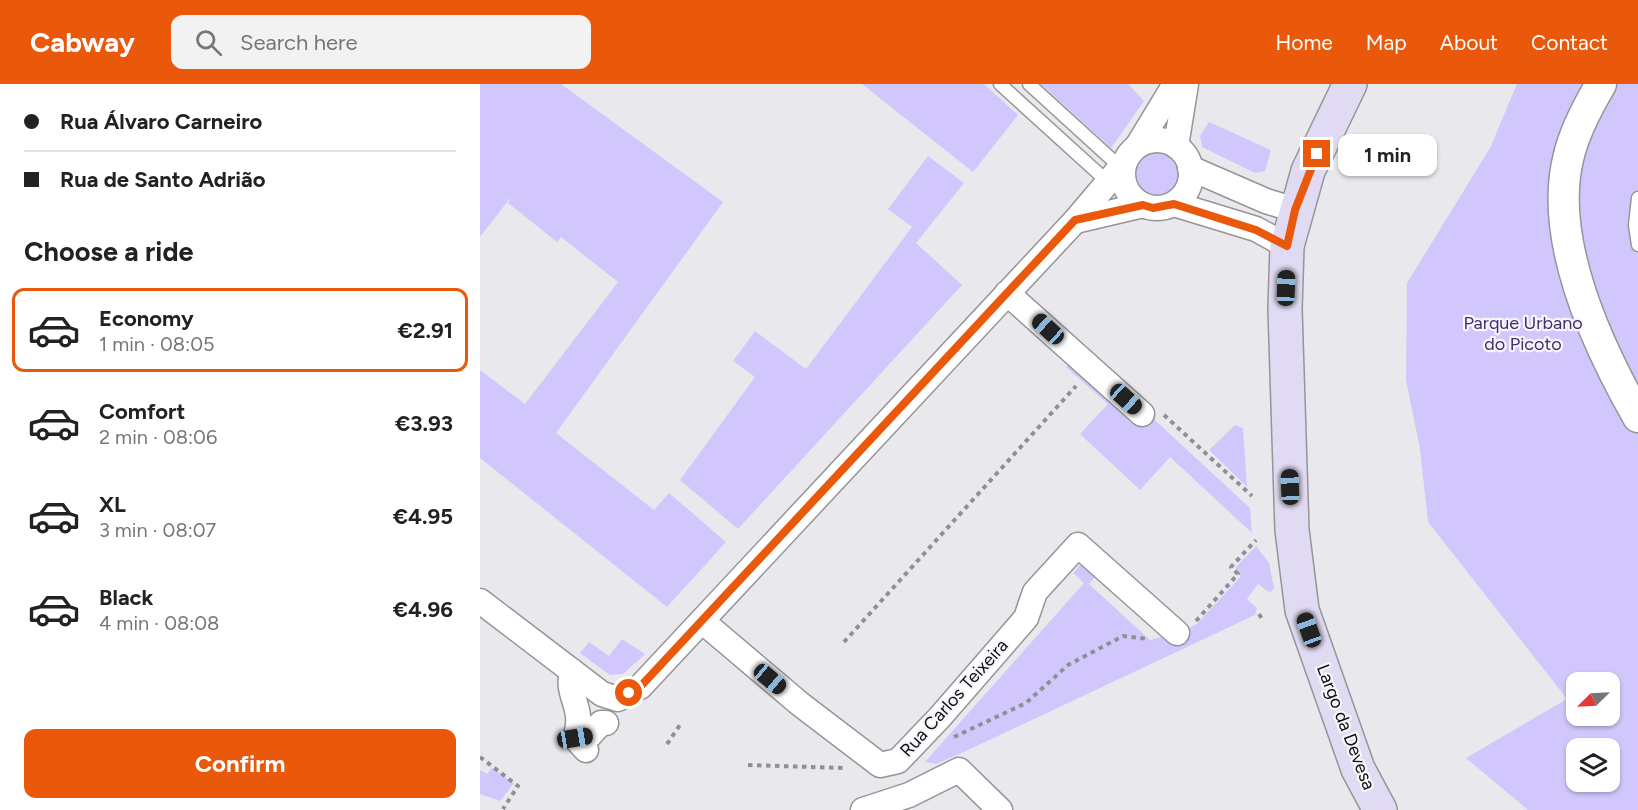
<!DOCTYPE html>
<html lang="en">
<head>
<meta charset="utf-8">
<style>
  :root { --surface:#fff; --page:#f2f2f2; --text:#222; --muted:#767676; --line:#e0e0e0; --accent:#ea580c }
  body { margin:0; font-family:Figtree,sans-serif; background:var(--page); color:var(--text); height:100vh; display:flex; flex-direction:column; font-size:22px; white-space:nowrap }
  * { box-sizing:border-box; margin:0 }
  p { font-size:20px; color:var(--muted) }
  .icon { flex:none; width:33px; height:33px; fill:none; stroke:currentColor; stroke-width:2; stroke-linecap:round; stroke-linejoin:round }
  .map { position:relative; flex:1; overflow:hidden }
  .sheet { display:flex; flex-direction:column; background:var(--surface); width:480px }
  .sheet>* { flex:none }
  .top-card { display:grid; align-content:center; height:132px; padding:0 24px; background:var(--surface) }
  .needle { width:39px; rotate:246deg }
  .buttons { position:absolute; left:1086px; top:588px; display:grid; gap:12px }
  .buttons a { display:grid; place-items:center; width:54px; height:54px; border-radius:12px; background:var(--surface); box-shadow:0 2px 4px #0004; font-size:30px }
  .end { position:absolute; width:27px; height:27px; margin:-14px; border:8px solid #ea580c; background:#fff; box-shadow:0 0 0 3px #fff }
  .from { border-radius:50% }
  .bubble { position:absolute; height:42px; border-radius:12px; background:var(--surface); box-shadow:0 2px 4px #0004; font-size:20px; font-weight:700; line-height:42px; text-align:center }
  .car { position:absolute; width:18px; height:36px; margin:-18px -9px; border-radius:8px; box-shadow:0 0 4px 2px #0007; background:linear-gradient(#222 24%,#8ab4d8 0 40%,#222 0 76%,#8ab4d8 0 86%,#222 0) }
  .top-card b { display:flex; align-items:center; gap:21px; height:57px; font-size:22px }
  .top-card b+b { border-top:2px solid var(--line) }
  .top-card i { width:15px; height:15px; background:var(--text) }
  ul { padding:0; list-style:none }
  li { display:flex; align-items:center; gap:18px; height:84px; margin:0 12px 9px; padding:0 12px; border:3px solid transparent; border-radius:12px }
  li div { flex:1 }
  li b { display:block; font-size:22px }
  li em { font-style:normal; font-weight:700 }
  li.on { border-color:var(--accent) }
  li>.icon { width:54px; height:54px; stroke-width:1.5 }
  h2 { padding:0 24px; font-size:27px; line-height:72px }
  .primary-button { display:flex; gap:12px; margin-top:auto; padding:12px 24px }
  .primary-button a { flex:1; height:69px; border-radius:12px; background:var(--accent); color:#fff; font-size:24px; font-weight:700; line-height:69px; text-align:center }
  header { display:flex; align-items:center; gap:36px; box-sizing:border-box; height:84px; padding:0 30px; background:var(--accent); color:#fff }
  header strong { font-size:28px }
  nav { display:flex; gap:33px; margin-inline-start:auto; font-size:21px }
  .search { width:420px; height:54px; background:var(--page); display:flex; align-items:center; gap:15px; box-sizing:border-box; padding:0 21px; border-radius:12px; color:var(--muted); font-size:22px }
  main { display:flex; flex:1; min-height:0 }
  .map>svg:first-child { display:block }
  .green { fill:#d2c7fc; fill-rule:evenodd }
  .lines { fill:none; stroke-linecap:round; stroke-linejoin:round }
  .service-casing { stroke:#959599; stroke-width:15 }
  .minor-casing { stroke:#959599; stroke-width:27 }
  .tertiary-casing { stroke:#959599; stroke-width:33 }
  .secondary-casing { stroke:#959599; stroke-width:36 }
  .path { stroke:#908f93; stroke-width:4; stroke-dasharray:4.5 4.5; stroke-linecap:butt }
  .service { stroke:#fff; stroke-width:12 }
  .minor { stroke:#fff; stroke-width:24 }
  .tertiary { stroke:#fff; stroke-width:30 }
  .secondary { stroke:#e0dbf2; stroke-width:33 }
  .route { stroke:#ea580c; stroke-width:8 }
  .labels { text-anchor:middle; stroke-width:4.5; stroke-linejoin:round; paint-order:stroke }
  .park-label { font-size:18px; fill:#412c6f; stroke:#f7f6fb }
  .street-label { font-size:18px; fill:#0f0e10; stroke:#f7f6fb }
</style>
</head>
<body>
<header>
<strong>Cabway</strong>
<div class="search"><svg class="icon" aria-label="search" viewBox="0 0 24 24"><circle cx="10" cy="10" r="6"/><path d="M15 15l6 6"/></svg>Search here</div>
<nav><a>Home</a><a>Map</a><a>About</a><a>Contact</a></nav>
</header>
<main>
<section class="sheet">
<div class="top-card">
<b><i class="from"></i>Rua Álvaro Carneiro</b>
<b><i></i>Rua de Santo Adrião</b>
</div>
<h2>Choose a ride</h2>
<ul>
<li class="on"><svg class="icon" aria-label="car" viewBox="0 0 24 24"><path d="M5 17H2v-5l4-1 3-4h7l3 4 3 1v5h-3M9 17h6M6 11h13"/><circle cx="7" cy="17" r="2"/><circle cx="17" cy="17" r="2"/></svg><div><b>Economy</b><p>1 min · 08:05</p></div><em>€2.91</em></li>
<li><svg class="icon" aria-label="car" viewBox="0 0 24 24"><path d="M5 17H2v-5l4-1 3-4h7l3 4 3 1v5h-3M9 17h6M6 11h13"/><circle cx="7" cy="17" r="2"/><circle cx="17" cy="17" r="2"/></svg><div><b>Comfort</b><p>2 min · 08:06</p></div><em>€3.93</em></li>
<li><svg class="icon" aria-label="car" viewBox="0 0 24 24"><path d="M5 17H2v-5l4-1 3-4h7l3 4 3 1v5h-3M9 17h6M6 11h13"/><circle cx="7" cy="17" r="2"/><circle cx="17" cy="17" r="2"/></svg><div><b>XL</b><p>3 min · 08:07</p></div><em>€4.95</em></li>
<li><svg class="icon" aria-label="car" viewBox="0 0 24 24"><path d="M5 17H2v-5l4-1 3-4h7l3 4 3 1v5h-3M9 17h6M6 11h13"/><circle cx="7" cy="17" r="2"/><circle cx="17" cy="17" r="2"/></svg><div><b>Black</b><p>4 min · 08:08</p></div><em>€4.96</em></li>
</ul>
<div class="primary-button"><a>Confirm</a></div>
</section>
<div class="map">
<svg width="1158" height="726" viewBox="0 0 1158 726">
  <rect width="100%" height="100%" fill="#e9e9ed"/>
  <g class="green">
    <path d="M0,0H81L243,118L76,349L174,426L189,409L246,458L187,523L0,374V286L45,320L138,198L81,153L77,158L28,119L31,113L0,153Z"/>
    <path d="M382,0H504L538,31L493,88Z"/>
    <path d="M561,0H648L664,17L631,64Z"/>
    <path d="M1037,0H1158V726H1048L986,674L1087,615L948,438L940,365L926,296L927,199L1010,64ZM1096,598H1130V632H1096ZM1096,664H1130V698H1096Z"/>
    <path d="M729,38L791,66L785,87L775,89L722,63L720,52Z"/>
    <circle cx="677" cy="90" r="24"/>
    <path d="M448,72L484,99L436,159L482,201L258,445L200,396L275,293L253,277L275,247L326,285L432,143L408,125Z"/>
    <path d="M600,267L770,424L772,449L690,373L660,406L600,350L628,320L586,283Z"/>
    <path d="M755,341L763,344L767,403L729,366Z"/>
    <path d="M776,462L789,479L794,504L790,509L778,500L767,515L777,524L775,531L486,667L456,680L445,678L604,499L593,489L603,478L617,491L609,500L670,556L700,548L717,540L761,492L755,484Z"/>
    <path d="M142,555L165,570L143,590L130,591L100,569L109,558L129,572Z"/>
    <path d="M12,684L34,699L20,717L0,710V686L7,690Z"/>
  </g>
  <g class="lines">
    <defs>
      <g id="service">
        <path d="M520,0L618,89"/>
        <path d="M549,0L639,82"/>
        <path d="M1158,114L1155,141L1158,161"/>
      </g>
      <g id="minor">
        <circle cx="677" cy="90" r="34"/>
        <path d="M658,61L695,0"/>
        <path d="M696,62L706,0"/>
        <path d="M710,84L786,117L815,126"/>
        <path d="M694,120L776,145L807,162"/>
        <path d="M595,137L663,121"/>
        <path d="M527,209L662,330"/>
        <path d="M0,517L122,610L138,615L160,603L595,137L645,78"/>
        <path d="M222,537L320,620L400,681L418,677L460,633L546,534L555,508L598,461L697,549"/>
        <path d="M92,587C85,613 106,623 95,654L106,666"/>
        <path d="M95,654L109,652L121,639H126"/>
        <path d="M383,726L429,711L479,686L520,726"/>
      </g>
      <path id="tertiary" d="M1121,0C1108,22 1095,46 1089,71C1067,154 1118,263 1158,333"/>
      <path id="secondary" d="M870,0L828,87L807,162L805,225L812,446L822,526L878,685L900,726"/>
    </defs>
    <use href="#service" class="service-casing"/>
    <use href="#minor" class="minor-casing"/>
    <use href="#tertiary" class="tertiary-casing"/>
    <use href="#secondary" class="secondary-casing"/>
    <g class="path">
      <path d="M684,331L772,412"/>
      <path d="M779,530L782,535"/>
      <path d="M716,537L758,490L751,483L776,456"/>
      <path d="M364,558L596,302"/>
      <path d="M474,653L546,619L588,581L643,552L668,555"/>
      <path d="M187,660L202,638"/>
      <path d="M0,673L38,702L23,725"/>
      <path d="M268,681L363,684"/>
    </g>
    <use href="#service" class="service"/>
    <use href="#minor" class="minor"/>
    <use href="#tertiary" class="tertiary"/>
    <use href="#secondary" class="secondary"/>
  </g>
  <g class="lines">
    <path class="route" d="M149,609L160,603L595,136L663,121L673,124L694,120L776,146L807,162L815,126L837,70"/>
  </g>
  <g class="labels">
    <g class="park-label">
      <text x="1043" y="245">Parque Urbano<tspan x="1043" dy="21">do Picoto</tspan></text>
    </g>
    <g class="street-label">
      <text transform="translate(474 614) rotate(-48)" y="6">Rua Carlos Teixeira</text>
      <text transform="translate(866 643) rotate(69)" y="6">Largo da Devesa</text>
    </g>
  </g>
</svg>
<div class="buttons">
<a><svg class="needle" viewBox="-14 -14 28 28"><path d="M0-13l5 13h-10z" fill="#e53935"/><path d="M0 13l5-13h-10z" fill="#767676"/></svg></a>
<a><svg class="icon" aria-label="layers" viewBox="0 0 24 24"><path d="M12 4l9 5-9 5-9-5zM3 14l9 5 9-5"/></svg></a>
</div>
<i class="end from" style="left:149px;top:609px"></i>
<i class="end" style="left:837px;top:70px"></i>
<div class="bubble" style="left:858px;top:50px;width:99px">1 min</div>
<i class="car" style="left:806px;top:204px;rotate:2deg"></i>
<i class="car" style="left:568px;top:245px;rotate:312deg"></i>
<i class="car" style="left:646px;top:315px;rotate:132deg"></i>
<i class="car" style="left:810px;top:403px;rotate:358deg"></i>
<i class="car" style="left:829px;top:546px;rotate:340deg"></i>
<i class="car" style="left:290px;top:595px;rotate:130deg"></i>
<i class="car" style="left:95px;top:654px;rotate:81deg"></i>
</div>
</main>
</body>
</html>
